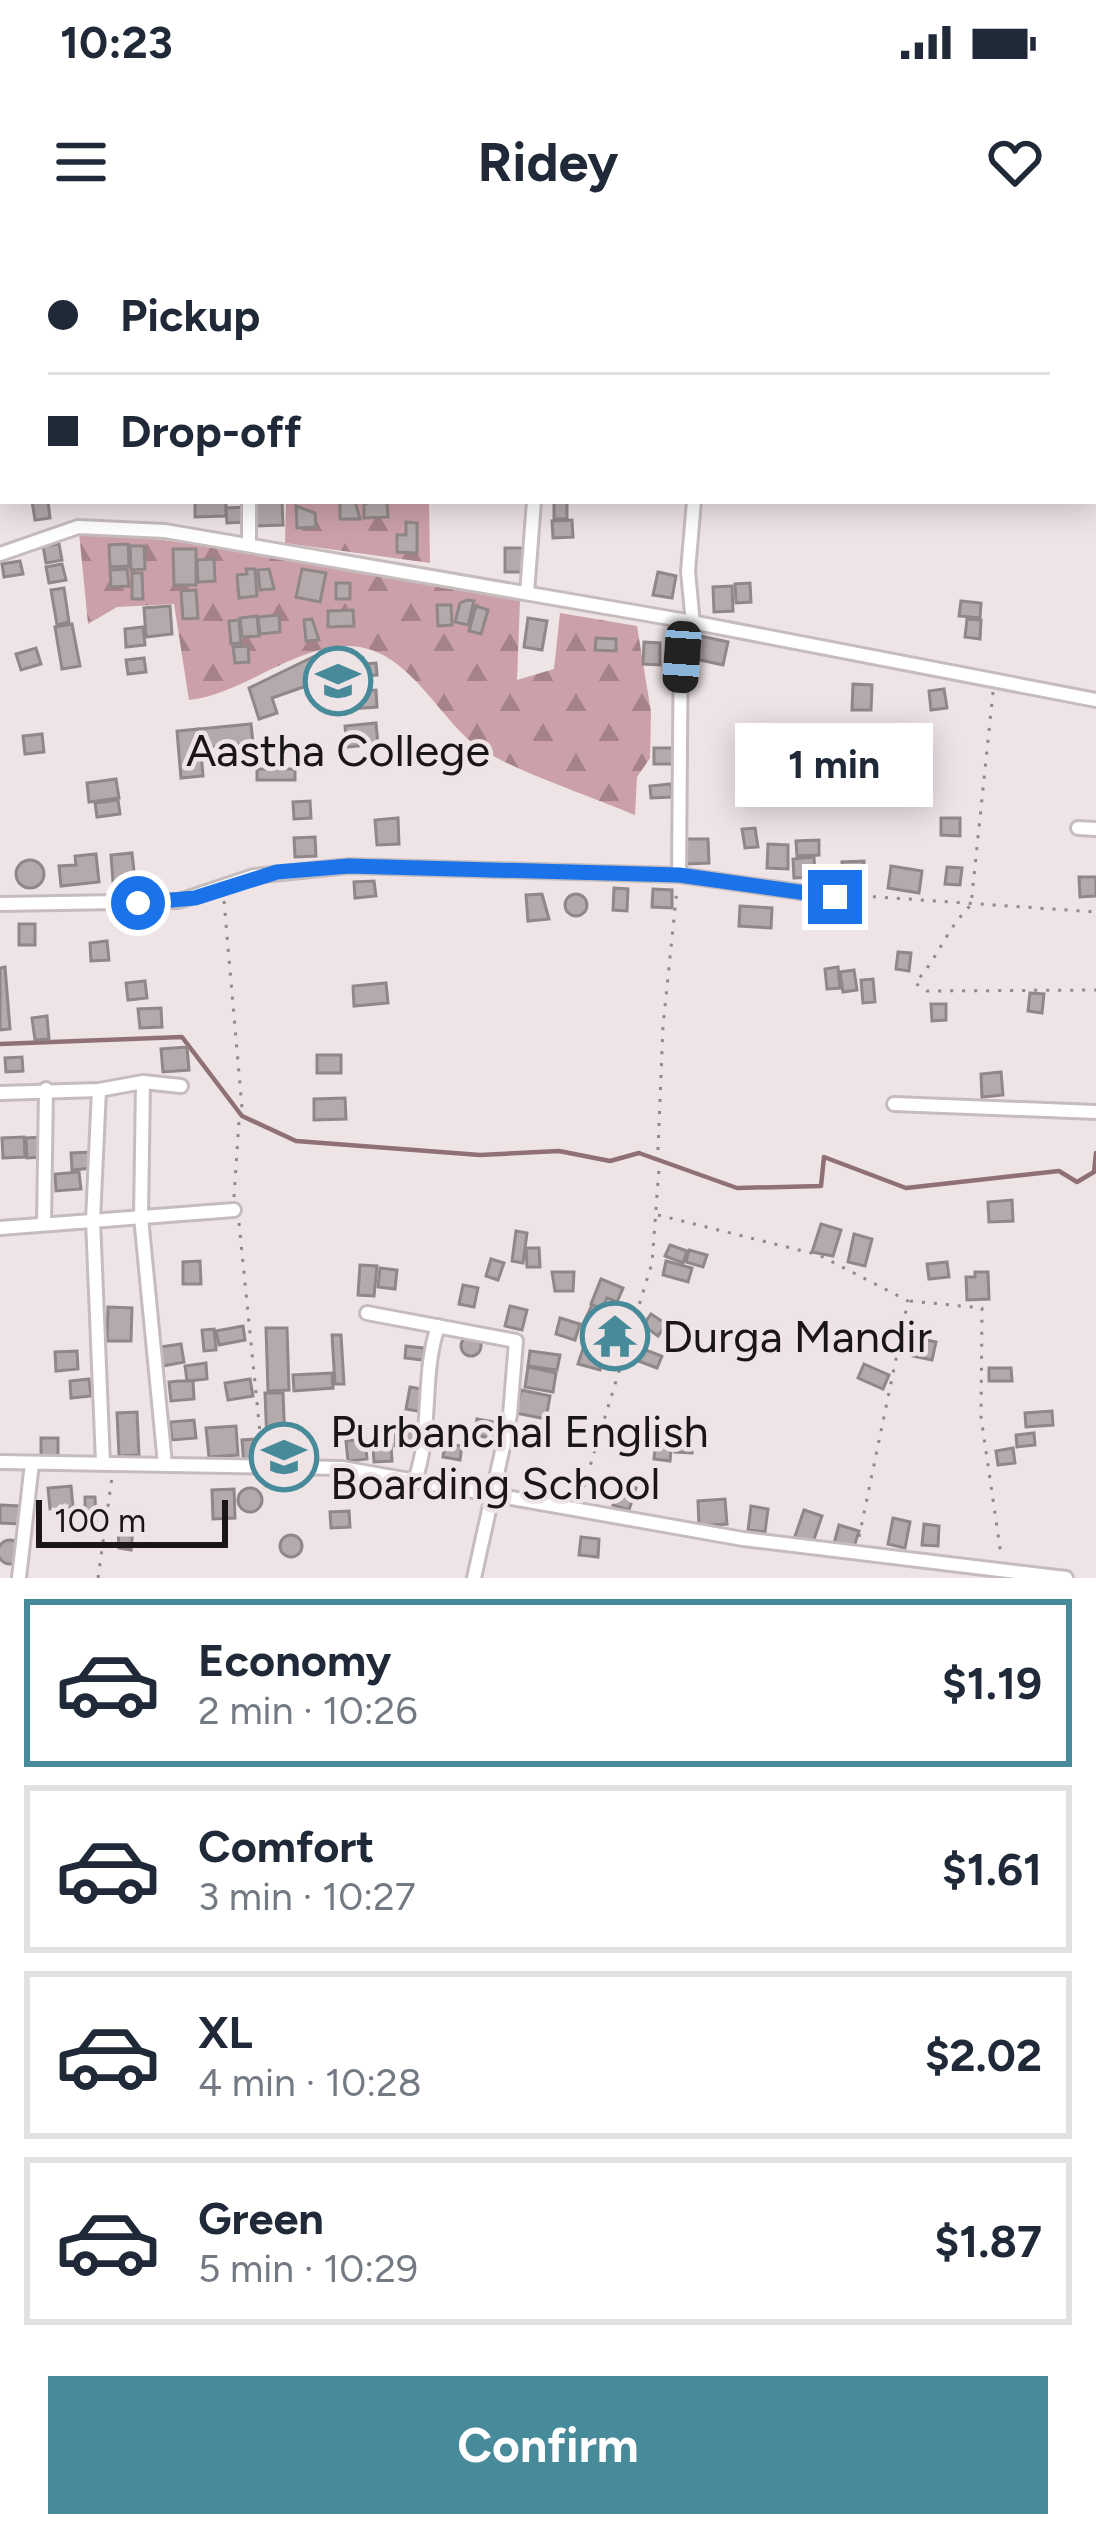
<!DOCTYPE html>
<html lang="en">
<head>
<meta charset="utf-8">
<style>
  :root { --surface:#fff; --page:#f2f2f3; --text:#1f2937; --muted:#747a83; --line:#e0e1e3; --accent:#478a9a }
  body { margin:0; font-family:Figtree,sans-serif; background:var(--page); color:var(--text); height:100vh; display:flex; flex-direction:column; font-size:45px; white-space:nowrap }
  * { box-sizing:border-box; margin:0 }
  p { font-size:39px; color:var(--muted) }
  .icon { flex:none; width:66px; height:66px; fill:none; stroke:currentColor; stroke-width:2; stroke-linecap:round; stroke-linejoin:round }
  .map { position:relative; height:1338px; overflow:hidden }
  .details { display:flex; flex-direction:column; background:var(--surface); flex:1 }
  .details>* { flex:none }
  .guide { position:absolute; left:0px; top:0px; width:1098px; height:264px; box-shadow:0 6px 30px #0003; display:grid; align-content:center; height:264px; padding:0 48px; background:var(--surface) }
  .scale { position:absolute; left:36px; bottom:30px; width:192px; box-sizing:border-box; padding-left:12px; border:6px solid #1a1617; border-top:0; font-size:33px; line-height:42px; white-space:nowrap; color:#1a1617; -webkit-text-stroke:9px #eee3e5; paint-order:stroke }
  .end { position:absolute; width:54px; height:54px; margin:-27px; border:15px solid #1a73e8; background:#fff; box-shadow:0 0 0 6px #fff }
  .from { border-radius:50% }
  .bubble { position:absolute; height:84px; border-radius:0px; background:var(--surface); box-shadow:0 6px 30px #0003; font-size:39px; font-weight:700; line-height:84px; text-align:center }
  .car { position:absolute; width:36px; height:72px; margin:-36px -18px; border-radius:15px; box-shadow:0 0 9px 3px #0007; background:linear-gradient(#222 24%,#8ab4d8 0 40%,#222 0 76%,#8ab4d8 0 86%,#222 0) }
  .guide b { display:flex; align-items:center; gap:42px; height:114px; font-size:45px }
  .guide b+b { border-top:3px solid var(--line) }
  .guide i { width:30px; height:30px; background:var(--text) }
  ul { padding:21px 0 0; list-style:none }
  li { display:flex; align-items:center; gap:36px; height:168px; margin:0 24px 18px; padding:0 24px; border:6px solid var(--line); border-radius:0px }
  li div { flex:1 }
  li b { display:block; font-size:45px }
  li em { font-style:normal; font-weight:700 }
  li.active { border-color:var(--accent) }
  li>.icon { width:108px; height:108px; stroke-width:1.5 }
  .button { display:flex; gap:24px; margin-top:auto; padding:24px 48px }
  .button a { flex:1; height:138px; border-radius:0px; background:var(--accent); color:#fff; font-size:48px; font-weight:700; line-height:138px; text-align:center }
  .status { display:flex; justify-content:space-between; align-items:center; height:84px; padding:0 60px; background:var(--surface); direction:ltr }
  .status svg { height:33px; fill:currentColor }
  header { display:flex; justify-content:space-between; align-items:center; height:156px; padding:0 48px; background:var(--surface); font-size:54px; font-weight:700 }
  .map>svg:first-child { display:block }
  .forest { fill:url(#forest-firs) }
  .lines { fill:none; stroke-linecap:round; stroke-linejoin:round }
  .stream { stroke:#8f7076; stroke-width:4.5 }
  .building { fill:#b4aaac; stroke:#908789; stroke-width:3 }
  .street-casing { stroke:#c6bcbe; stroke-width:18 }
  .path { stroke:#908889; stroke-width:3; stroke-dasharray:3 9; stroke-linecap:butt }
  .street { stroke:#fff; stroke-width:12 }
  .route { stroke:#1a73e8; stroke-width:15 }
  .labels { text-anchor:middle; stroke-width:9; stroke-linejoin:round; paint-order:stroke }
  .poi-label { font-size:45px; fill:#1a1617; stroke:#eee3e5; text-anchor:start }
</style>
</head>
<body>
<div class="status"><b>10:23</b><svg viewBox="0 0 49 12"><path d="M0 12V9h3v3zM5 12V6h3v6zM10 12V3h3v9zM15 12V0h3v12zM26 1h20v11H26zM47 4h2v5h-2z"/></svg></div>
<header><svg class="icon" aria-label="menu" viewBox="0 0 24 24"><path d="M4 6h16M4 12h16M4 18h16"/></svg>Ridey<svg class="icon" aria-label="heart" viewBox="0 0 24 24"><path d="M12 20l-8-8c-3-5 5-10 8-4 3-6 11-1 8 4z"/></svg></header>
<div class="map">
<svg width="1096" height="1338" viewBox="0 0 1096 1338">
  <defs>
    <pattern id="forest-firs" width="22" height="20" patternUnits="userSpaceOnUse" patternTransform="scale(3)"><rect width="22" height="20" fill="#cca0a9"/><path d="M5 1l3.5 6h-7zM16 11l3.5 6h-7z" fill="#a58189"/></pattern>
  </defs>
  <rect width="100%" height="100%" fill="#eee3e5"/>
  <g class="forest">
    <path d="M286,261H429L430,323L285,303Z"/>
    <path d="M79,292L213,305L466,345L520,360L517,440L554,429L560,373L637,386L651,472L650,518L637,537L635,575C596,558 503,527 474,504C435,473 405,404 345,406C289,409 244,453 189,460L174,364L117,367L88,384Z"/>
  </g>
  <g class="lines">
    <path class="stream" d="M0,804L182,797L242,876L296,901L480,915L559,911L610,921L639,913L737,948L821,946L824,917L906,948L1059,931L1077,942L1094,932L1096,913"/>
  </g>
  <g class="building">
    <path d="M32,261H48L50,278L35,280Z"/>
    <path d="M195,261H226V276L195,277Z"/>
    <path d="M255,261H282L283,285L256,286Z"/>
    <path d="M340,261H355L360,279H340Z"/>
    <path d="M372,261H387L388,277L364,278V265Z"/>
    <rect x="554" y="261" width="13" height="18"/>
    <path d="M296,266L315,273L316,287L297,288Z"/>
    <path d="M246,267V282L227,283L226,268Z"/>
    <path d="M572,280L573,297L553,298L552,281Z"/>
    <path d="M406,282L417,283V313L397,312V295H406Z"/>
    <path d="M59,304L62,320L46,323L43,306Z"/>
    <path d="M128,304L129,326L110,327L109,305Z"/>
    <path d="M130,306H144L145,329L131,330Z"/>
    <rect x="505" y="308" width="23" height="24"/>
    <path d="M173,309H196V345H174Z"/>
    <path d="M214,319L215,341L198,342L197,320Z"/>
    <path d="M20,321L23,334L4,337L2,324Z"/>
    <path d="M62,324L66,340L49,343L46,327Z"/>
    <path d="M127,329L129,346L111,347L110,330Z"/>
    <path d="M246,329H255L257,356L239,358L237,335L247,334Z"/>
    <path d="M269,329L274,349L260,350L258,330Z"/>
    <path d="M302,329L326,333L320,362L296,357Z"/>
    <path d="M658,332L676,336L672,358L653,355Z"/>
    <path d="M132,333H142L143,359H132Z"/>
    <rect x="336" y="343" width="14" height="16"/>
    <path d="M750,343L751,362L736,363L735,344Z"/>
    <path d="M732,346L733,371L714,372L713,347Z"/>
    <path d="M64,348L69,382L57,385L51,350Z"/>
    <path d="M196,350L198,378L183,379L181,351Z"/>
    <path d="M467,360L474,361L468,385L455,382L460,363Z"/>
    <path d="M961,361L981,363L980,378L959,376Z"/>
    <path d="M437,365H451L452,385L438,386Z"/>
    <path d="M170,366L172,394L146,397L144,368Z"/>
    <path d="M476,366L488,370L481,394L469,391Z"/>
    <path d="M353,370L354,386L328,387V371Z"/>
    <path d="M279,375L280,392L260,394L258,377Z"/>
    <path d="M257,376L259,396L242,397L240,378Z"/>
    <path d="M528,378L547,381L542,410L524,407Z"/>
    <path d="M312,379L319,400L306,401L304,380Z"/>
    <path d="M967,379L981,380L980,399L965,397Z"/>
    <path d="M239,380L241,403L231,404L229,381Z"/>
    <path d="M72,384L80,426L62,429L55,387Z"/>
    <path d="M143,387L145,405L126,407L125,389Z"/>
    <path d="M696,395L728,402L723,425L691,418Z"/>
    <path d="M596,398L616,399V411L595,410Z"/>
    <path d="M644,402L660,403V425L643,424Z"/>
    <path d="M248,406L249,422L235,423L233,407Z"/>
    <path d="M36,408L41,424L21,430L16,414Z"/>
    <path d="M319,414L332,452L313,458L309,445L272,458L277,473L259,479L249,448Z"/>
    <path d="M144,418L146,432L128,434L126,420Z"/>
    <path d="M363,418V424L376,423L377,435L346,437L345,419Z"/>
    <path d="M853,444L872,445L871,470H852Z"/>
    <path d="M944,449L947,468L931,470L929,451Z"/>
    <path d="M376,450L377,467L351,469L350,452Z"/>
    <path d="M376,483L378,504L347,507L345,486Z"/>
    <path d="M251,484L253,503L200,508L199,489Z"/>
    <path d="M199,489L203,536L181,538L177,491Z"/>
    <path d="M42,494L44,512L25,514L23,496Z"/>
    <path d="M889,494L893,562L877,563L874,516H867V501Z"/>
    <rect x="654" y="508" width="21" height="16"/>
    <rect x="257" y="529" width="38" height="11"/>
    <path d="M116,539L119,558L89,562L87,543Z"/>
    <path d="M671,544L672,557L651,558L650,546Z"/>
    <path d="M118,560L120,574L97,577L95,563Z"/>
    <path d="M310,561L311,578L294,579L293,562Z"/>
    <path d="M398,578L399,604L377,605L375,580Z"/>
    <path d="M941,578H960V596L941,595Z"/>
    <path d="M755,588L758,607L745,608L742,589Z"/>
    <path d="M315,597L316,616L295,617L294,598Z"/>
    <path d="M685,599H708L709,623L686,624Z"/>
    <path d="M819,600V615L797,616L796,601Z"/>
    <path d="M768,604L788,605V629L767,628Z"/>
    <path d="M132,613L135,640L113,642L111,615Z"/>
    <path d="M96,614L99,642L61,646L59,626L76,625L75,616Z"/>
    <path d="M814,617L815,637L794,638L793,619Z"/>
    <circle cx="30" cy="634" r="14"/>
    <path d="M864,621V637L843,638L842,622Z"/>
    <path d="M891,626L922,631L919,653L888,648Z"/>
    <path d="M947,627L962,628L960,645L945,644Z"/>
    <path d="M1079,637H1096V656L1080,657Z"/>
    <path d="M374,641L376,656L355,658L354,642Z"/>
    <path d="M614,648L628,649L627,671L613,670Z"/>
    <path d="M653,649L672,650V668L652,667Z"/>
    <path d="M542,654L549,679L528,681L526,655Z"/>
    <circle cx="576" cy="665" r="11"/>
    <path d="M857,663L858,679L841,680L839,664Z"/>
    <path d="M740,666L772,668L771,688L739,686Z"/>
    <rect x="19" y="684" width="16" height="21"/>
    <path d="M107,701L109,720L91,721L90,703Z"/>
    <path d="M898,712L911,713L909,731L896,729Z"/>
    <path d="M5,727L10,789L0,790V728Z"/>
    <path d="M838,727L840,748L827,749L825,729Z"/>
    <path d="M854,730L857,750L843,752L840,732Z"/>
    <path d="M873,739L875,762L863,763L861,740Z"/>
    <path d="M145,741L147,758L128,760L126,743Z"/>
    <path d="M386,743L388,763L354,766L353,746Z"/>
    <path d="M1030,753L1044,754L1042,773L1028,771Z"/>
    <path d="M931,764H946V780L932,781Z"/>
    <path d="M161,768L162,787L140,788L138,769Z"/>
    <path d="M47,776L49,799L35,800L32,778Z"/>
    <path d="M187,807L189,830L163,832L161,809Z"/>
    <rect x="317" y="815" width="24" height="18"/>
    <path d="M22,817L23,831L6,832L5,818Z"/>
    <path d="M1001,832L1003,855L982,857L981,834Z"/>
    <path d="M345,858L346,879L314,880V859Z"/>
    <path d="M24,897L25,917L3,918L2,898Z"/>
    <path d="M41,897L42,917L27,918L26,898Z"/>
    <path d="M91,912L93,928L72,930L71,913Z"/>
    <path d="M79,932L81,949L56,951L55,934Z"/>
    <path d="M1012,960L1013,981L989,982L988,962Z"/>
    <path d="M821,984L841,990L833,1016L812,1012Z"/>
    <path d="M516,991L527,993L523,1023L512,1021Z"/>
    <path d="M854,994L872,999L865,1026L848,1022Z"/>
    <path d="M670,1005L687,1011L683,1023L665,1016Z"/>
    <path d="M526,1008H539L540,1027H527Z"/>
    <path d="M689,1010L707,1015L703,1027L686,1022Z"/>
    <path d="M491,1019L504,1023L498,1040L486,1036Z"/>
    <path d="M200,1021L201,1044H183V1022Z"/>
    <path d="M666,1021L692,1028L688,1042L663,1035Z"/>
    <path d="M947,1022L949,1037L929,1039L927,1024Z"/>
    <path d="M360,1025L377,1026L374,1056L358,1055Z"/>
    <path d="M380,1028L397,1030L395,1049L378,1047Z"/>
    <path d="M552,1032H574L573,1051H555Z"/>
    <path d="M975,1032H988L989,1059L967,1060L966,1037H975Z"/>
    <path d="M601,1039L623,1048L617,1062L607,1058L602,1069L591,1064Z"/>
    <path d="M463,1045L478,1048L474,1067L459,1064Z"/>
    <path d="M592,1065L602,1070L597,1081L609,1086L604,1096L582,1086Z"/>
    <path d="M510,1066L527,1070L522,1090L505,1086Z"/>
    <path d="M108,1067L132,1068L131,1101H107Z"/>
    <path d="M651,1074L666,1084L658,1096L643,1085Z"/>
    <path d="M560,1078L580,1084L575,1100L556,1094Z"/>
    <path d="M243,1086L245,1100L219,1105L216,1091Z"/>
    <path d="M266,1088H287L289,1150L268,1151Z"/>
    <path d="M214,1089L216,1110L204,1111L202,1090Z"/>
    <path d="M332,1095H341L344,1144H335Z"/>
    <circle cx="471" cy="1106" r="10"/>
    <path d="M917,1098L936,1102L932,1120L913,1116Z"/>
    <path d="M181,1104L184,1122L163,1126L160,1107Z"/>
    <path d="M406,1106L424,1108L423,1120L405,1118Z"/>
    <path d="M584,1106L605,1113L600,1130L578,1124Z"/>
    <path d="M640,1108L662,1116L657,1128L636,1120Z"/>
    <path d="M77,1111L78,1129L56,1131L55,1112Z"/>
    <path d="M530,1111L560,1115L557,1130L528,1126Z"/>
    <path d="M206,1123L207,1139L187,1141L185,1126Z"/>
    <path d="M864,1124L889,1135L883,1149L858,1138Z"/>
    <path d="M528,1127L556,1133L553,1152L525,1147Z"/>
    <path d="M989,1128H1011L1012,1141H989Z"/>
    <path d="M332,1133L333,1148L294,1151L293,1135Z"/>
    <path d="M89,1139L91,1156L71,1158L70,1141Z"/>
    <path d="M250,1139L253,1156L228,1160L225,1143Z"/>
    <path d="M179,1141H193L194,1159L171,1161L169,1142Z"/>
    <path d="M410,1147L427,1150L423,1172L406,1169Z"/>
    <path d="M521,1150L550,1156L546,1179L516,1173Z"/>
    <path d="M265,1153H283L286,1226H268Z"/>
    <path d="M1052,1171L1053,1185L1026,1187L1025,1173Z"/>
    <path d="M137,1172L139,1215L119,1216L117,1173Z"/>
    <path d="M477,1179L500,1183L497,1199L474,1195Z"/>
    <path d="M194,1180L196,1198L172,1200L170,1182Z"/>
    <path d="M236,1186L238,1215L209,1217L206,1188Z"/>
    <path d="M396,1189L419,1190L418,1208L395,1206Z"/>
    <path d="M676,1190H692V1213L675,1212Z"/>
    <path d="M296,1192L307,1194L303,1221L292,1220Z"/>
    <path d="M1034,1193L1035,1205L1017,1207L1016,1195Z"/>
    <rect x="41" y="1198" width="17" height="24"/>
    <path d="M256,1199L259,1225L244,1226L242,1200Z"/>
    <path d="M365,1199L367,1219L348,1221L346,1201Z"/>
    <path d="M656,1199L672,1200L670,1221L654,1219Z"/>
    <path d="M445,1204L462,1206L460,1220L443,1217Z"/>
    <path d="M391,1205L392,1221L374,1222L373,1206Z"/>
    <path d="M1013,1208L1015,1223L998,1225L996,1211Z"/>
    <path d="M621,1243L636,1248L629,1270L613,1265Z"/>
    <path d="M71,1246L73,1267L50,1269L48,1248Z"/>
    <circle cx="250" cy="1260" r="12"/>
    <path d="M234,1249L235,1278L213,1279L212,1250Z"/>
    <path d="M85,1257H95L96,1281H85Z"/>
    <path d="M725,1259L727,1284L699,1286L698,1261Z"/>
    <path d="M0,1265L21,1266L20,1284L0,1283Z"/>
    <path d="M751,1266L768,1269L765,1292L748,1290Z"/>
    <path d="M804,1270L822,1276L811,1308L793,1302Z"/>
    <path d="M349,1271L350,1287L331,1288L330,1272Z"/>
    <path d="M893,1278L910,1282L905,1308L888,1304Z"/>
    <path d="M924,1284L939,1286L938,1306L922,1305Z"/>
    <path d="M839,1285L859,1291L852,1313L833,1307Z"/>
    <path d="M118,1288L133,1289L131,1310L119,1308Z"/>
    <circle cx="291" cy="1306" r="11"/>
    <path d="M581,1297L599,1299L598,1317L579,1315Z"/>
    <circle cx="10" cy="1312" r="12"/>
  </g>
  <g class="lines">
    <defs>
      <g id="street">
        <path d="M162,0V3"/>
        <path d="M526,3L527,0"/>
        <path d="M249,261V304"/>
        <path d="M0,314L78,287L165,291L681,380L1096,460"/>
        <path d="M527,353L534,261"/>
        <path d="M693,384L688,331L694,261"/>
        <path d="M1078,588L1096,589"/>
        <path d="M679,635L681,380"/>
        <path d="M0,664L179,661L254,636L349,626L679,635L835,657"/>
        <path d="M143,842L141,977L165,1224"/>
        <path d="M99,850L93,980L103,1223"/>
        <path d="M0,853L99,850L143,842L181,846"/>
        <path d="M894,864L1096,872"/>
        <path d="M44,984L46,849"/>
        <path d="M0,988L234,970"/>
        <path d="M367,1073L516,1101L510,1175L474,1338"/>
        <path d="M0,1222L342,1228L743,1299L1066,1338"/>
        <path d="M415,1240C433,1189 421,1137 438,1086"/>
        <path d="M19,1338L32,1223"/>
      </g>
    </defs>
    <use href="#street" class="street-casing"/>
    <g class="path">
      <path d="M993,452L971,665C946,689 939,717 915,743L927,751L1096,750"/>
      <path d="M849,655L1096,672"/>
      <path d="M224,661L242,868"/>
      <path d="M658,910L663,786L677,649"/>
      <path d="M234,957L239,881"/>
      <path d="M658,975L819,1015L908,1061L859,1297"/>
      <path d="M239,983L262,1213"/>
      <path d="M910,1061L982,1068L981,1177L1001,1315"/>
      <path d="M580,1259L652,1023L659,928"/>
      <path d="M98,1338L112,1237"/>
    </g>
    <use href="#street" class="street"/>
  </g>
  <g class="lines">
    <path class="route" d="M138,663L195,658L277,632L349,626L679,635L835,657"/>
  </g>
  <defs>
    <symbol id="school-ring" viewBox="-11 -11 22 22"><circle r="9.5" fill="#eee3e5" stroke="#478a9a" stroke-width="1.5"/><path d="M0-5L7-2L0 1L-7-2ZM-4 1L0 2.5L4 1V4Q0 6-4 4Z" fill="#478a9a"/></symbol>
    <symbol id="temple-ring" viewBox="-11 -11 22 22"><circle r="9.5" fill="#eee3e5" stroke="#478a9a" stroke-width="1.5"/><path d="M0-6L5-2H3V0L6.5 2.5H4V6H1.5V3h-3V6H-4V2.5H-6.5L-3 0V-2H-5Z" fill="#478a9a"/></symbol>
  </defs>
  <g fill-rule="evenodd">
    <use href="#school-ring" x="300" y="403" width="76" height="76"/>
    <use href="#temple-ring" x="577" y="1058" width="76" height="76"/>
    <use href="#school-ring" x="246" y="1179" width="76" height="76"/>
  </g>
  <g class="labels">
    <g class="poi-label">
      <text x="338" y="526" text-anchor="middle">Aastha College</text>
      <text x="662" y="1112">Durga Mandir</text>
      <text x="330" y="1207">Purbanchal English<tspan x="330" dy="52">Boarding School</tspan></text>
    </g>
  </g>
</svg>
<div class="scale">100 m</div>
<i class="end from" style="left:138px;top:663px"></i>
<i class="end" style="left:835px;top:657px"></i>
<div class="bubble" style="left:735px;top:483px;width:198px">1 min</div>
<i class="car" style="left:682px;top:417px;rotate:184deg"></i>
<div class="guide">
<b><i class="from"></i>Pickup</b>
<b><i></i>Drop-off</b>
</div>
</div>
<section class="details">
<ul>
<li class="active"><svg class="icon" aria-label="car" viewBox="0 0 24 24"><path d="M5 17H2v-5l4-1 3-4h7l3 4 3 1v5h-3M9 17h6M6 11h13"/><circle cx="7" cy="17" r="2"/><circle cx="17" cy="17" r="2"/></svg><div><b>Economy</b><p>2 min · 10:26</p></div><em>$1.19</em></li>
<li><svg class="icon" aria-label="car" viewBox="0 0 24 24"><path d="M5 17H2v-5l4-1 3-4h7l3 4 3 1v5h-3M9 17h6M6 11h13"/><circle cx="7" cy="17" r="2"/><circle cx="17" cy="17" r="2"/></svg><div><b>Comfort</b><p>3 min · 10:27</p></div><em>$1.61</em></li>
<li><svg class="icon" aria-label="car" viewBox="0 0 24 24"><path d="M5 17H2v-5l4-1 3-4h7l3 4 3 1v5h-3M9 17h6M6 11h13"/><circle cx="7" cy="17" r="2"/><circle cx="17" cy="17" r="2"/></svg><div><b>XL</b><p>4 min · 10:28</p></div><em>$2.02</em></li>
<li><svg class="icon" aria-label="car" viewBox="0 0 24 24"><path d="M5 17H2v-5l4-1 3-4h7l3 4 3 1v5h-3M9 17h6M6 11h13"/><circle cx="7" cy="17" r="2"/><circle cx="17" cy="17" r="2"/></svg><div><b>Green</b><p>5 min · 10:29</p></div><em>$1.87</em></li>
</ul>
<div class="button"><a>Confirm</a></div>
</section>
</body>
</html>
